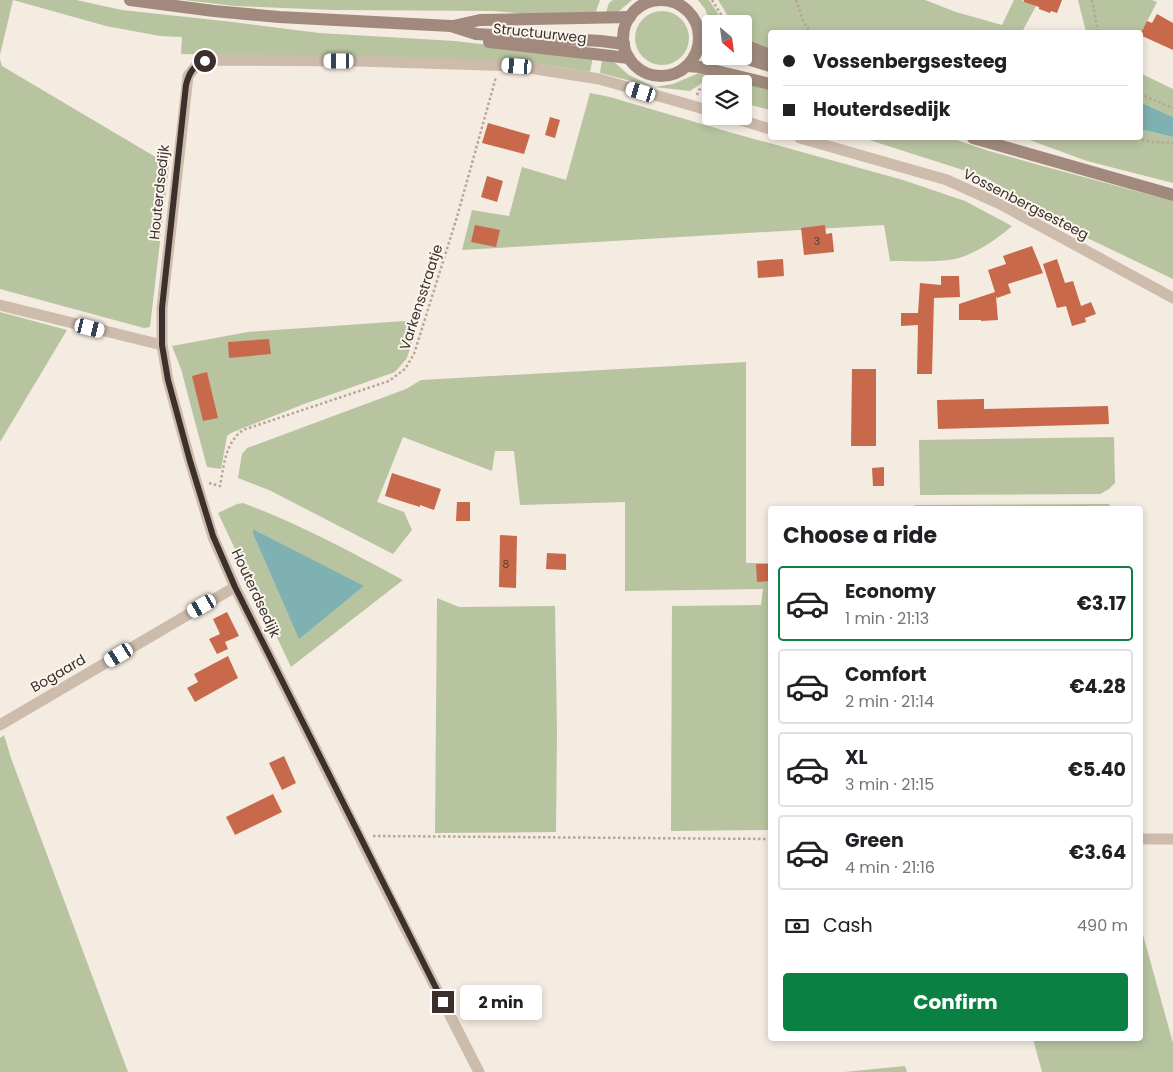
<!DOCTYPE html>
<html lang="en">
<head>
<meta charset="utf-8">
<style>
  :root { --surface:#fff; --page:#f2f2f2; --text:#202124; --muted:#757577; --line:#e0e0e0; --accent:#0b8043 }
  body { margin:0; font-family:Poppins,sans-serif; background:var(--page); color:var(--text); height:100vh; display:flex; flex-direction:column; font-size:19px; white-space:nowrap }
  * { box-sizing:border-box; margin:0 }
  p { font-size:16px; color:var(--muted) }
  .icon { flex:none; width:28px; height:28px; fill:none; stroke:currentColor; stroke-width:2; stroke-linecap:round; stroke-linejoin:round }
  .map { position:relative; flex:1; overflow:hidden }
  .panel { position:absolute; left:768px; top:506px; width:375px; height:535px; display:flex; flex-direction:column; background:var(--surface); border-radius:5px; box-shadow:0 2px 8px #0003 }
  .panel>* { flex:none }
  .banner { position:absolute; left:768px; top:30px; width:375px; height:110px; border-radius:5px; box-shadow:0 2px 8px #0003; display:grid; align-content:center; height:110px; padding:0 15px; background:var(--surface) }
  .needle { width:32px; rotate:151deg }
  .controls { position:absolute; left:702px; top:15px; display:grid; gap:10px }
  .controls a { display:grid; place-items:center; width:50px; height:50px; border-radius:5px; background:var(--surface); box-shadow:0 2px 8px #0003; font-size:25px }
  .end { position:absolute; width:22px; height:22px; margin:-11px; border:6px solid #3b302b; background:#fff; box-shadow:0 0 0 2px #fff }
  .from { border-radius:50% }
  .bubble { position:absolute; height:35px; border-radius:5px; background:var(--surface); box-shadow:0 2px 8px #0003; font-size:16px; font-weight:700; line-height:35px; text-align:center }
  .car { position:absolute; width:15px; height:30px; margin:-15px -8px; border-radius:6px; box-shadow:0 0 4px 1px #0007; background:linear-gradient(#fff 24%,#345 0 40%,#fff 0 76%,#345 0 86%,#fff 0) }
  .banner b { display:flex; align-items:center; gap:18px; height:48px; font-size:19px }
  .banner b+b { border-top:1px solid var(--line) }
  .banner i { width:12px; height:12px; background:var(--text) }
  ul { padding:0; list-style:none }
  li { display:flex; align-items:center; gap:15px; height:75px; margin:0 10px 8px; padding:0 5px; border:2px solid var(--line); border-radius:5px }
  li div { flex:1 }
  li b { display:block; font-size:19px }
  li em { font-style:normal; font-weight:700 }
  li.current { border-color:var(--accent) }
  li>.icon { width:45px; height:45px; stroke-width:1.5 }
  h2 { padding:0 15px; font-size:22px; line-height:60px }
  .pay { display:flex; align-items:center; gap:12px; height:55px; padding:0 15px; font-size:19px }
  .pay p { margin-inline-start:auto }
  .cta { display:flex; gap:10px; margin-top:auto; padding:10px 15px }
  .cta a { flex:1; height:58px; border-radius:5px; background:var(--accent); color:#fff; font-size:20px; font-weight:700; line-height:58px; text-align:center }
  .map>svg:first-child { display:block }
  .green { fill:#b8c4a0; fill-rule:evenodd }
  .water { fill:#7fb0b2 }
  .building { fill:#c8694b }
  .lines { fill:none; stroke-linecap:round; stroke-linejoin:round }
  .path { stroke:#b9a596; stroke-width:2.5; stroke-dasharray:2.5 2.5; stroke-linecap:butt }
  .minor { stroke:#cdbbac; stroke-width:11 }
  .secondary { stroke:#a18a7d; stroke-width:12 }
  .route { stroke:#3b302b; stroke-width:6 }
  .labels { text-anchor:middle; stroke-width:4; stroke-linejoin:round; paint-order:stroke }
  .number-label { font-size:11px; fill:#5e3e33 }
  .street-label { font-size:14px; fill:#3b302b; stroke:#fbf5ee }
</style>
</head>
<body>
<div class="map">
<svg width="1173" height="1072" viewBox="0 0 1173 1072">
  <rect width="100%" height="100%" fill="#f4ebe1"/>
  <g class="green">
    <path d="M0,0H76L122,10L233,22L319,33L455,41L593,57L590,72L540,64L477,60L181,54L182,37L160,36L106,26L13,0L0,55Z"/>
    <path d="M184,0H600L595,14L536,15L494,11L332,10L235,6Z"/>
    <path d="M613,0H632L618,12L605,15L609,3Z"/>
    <path d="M698,0H709L725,24L711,25L705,9Z"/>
    <path d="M718,0H925L956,12L1002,25L1014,0H1022L1036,6L1022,32H770V51L744,41V24H733Z"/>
    <path d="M1078,0H1152L1157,2L1140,35V32H1086Z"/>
    <circle cx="662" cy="38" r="27"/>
    <path d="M0,59L2,66L169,165L150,327L144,328L0,289Z"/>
    <path d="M602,59L614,62L629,75L654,87L673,84L701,72L710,74L708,79L690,91L654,87L600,73Z"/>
    <path d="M1140,73L1173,89V117L1140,102Z"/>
    <path d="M717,76L770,89V110L744,103V84H714Z"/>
    <path d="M590,93L610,97L729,132L903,180L965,201L1012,226C997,239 978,252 959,258C941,263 909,261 890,261L884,225L462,250L472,210L509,216L522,167L566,180Z"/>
    <path d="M1140,129L1173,137V183L1087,161L1024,138H1140Z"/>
    <path d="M863,138H951L989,151L1039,165L1173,201V279L1081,235L985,177Z"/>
    <path d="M0,312L67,330L0,442Z"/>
    <path d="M419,320L407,358L395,372L304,404L231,433L227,436L221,469L207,467L181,369L172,346L248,332Z"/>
    <path d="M746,362V563H770V830L671,831L672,606L761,605L763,589L625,591V502L520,505L514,451H495L492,471L403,437L377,502L404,512L412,530L393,554L269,490L238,478L242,454L247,448L406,389L421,380Z"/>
    <path d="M1114,437L1115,483L1109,489L1100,494L920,495L919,440Z"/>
    <path d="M243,503C298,523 351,552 403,580L291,667L218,513L237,504ZM253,529L363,586H364L299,638L253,534Z"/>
    <path d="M1109,504L1112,509H915V505Z"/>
    <path d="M437,598L459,607L555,606L557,731L556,832L435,833Z"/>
    <path d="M4,735L11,758L128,1072H0V738Z"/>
    <path d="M1140,924L1173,1043V1072H1042L1033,1039H1140Z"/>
    <path d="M905,1066L907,1072H844Z"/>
  </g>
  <g class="water">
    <path d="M1140,102L1173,117V137L1140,129Z"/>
    <path d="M253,529L364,586L299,639L253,534Z"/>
  </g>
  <g class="building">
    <path d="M1024,0H1062L1057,13L1051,11L1050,13L1039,9V7L1024,2Z"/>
    <path d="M1157,14L1173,23V50L1140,35L1147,21L1152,23Z"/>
    <path d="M550,117L560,120L555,138L545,135Z"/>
    <path d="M488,123L530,135L524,154L482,143Z"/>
    <path d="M487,176L503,181L497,202L481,197Z"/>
    <path d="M475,225L500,230L496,247L471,242Z"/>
    <path d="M825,225L826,234L832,233L834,252L804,255L801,228Z"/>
    <path d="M1032,246L1043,273L1008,284L1011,293L997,298L996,296L998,320L981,321V320H959V304L995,292L988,270L1006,264L1003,256Z"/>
    <path d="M783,259L784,276L758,278L757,261Z"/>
    <path d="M1057,259L1065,283L1073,281L1081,306L1091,302L1096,314L1085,318L1086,322L1072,326L1066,306L1057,308L1043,264Z"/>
    <path d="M941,276H959L960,297L934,298L932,374H917L918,325L901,326V313H918L920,283L941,285Z"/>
    <path d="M269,339L271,354L229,358L228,342Z"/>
    <path d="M852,369H876V446H851Z"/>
    <path d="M207,372L218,418L203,421L192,376Z"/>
    <path d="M984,399V409L1108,406L1109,424L938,429L937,400Z"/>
    <path d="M884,467V486H873L872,468Z"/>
    <path d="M392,473L441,489L434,510L420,505V507L385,496Z"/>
    <path d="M457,502H470V521H456Z"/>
    <path d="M500,535L517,536L516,588L499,587Z"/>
    <path d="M547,553L566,554V570L546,569Z"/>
    <path d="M756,564H770V581L757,582Z"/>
    <path d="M227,612L239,636L225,642L228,649L217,654L209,639L220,634L213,619Z"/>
    <path d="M228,656L238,678L195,702L187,688L198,682L194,674Z"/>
    <path d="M284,756L296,783L282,790L269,763Z"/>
    <path d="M273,794L282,812L235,835L226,817Z"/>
  </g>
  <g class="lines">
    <g class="path">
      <path d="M712,0L727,24"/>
      <path d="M796,0L804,23L811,32"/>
      <path d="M1092,0L1098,32"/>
      <path d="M1140,94L1173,108"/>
      <path d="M697,95L699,90L710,82"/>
      <path d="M1132,138L1153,142L1173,143"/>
      <path d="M209,483L220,486C224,465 225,443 243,430L389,381L405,369L414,354L457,217L496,77"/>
      <path d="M373,836L770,839"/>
    </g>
    <g class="minor">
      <path d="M677,3V0"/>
      <path d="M728,116L770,129"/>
      <path d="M800,138L947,180L1000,204L1173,298"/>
      <path d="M0,305L162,345"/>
      <path d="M0,725L235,587"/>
      <path d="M1140,839H1173"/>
      <path d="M479,1072L398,914L235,587L213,537L190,461L168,380L162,345V308L188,76L196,66L209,60L358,61L517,66L599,79L711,111"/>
    </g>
    <g class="secondary">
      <path d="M130,0L214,11L279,17L451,26L476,34L601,41L624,44"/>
      <circle cx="661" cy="38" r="38"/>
      <path d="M453,26L480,20L630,17"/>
      <path d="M489,42L629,58"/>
      <path d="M699,42L711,47"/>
      <path d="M744,45L770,55"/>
      <path d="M738,56L770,66"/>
      <path d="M687,66L700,67L770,84"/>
      <path d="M973,138L1173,195"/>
    </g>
  </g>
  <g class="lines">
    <path class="route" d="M205,61C193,66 189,73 186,85L162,308V345L168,380L190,461L213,536L235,587L443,1002"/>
  </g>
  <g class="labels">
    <g class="number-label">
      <text x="817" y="245">3</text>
      <text x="506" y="568">8</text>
    </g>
    <g class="street-label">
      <text transform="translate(540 33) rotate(6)" y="5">Structuurweg</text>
      <text transform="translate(159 192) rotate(-84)" y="5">Houterdsedijk</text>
      <text transform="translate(1026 204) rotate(27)" y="5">Vossenbergsesteeg</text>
      <text transform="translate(421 297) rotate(-72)" y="5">Varkensstraatje</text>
      <text transform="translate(256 593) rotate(65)" y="5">Houterdsedijk</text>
      <text transform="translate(58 673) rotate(-30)" y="5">Bogaard</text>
    </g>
  </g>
</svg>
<div class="controls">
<a><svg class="needle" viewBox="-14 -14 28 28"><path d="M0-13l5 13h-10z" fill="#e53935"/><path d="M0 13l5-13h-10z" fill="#757577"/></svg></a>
<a><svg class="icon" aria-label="layers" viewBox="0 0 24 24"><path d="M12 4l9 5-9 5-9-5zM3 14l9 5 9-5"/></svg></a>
</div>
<i class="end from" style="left:205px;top:61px"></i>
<i class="end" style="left:443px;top:1002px"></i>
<div class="bubble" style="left:460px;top:985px;width:82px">2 min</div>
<i class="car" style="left:339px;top:61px;rotate:270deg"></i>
<i class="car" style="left:517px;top:66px;rotate:274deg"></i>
<i class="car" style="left:641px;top:92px;rotate:287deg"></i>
<i class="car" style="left:90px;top:328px;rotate:104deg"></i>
<i class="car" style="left:202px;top:606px;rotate:240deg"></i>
<i class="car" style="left:119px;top:655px;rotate:239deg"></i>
<div class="banner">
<b><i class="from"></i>Vossenbergsesteeg</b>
<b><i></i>Houterdsedijk</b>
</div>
<section class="panel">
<h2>Choose a ride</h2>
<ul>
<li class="current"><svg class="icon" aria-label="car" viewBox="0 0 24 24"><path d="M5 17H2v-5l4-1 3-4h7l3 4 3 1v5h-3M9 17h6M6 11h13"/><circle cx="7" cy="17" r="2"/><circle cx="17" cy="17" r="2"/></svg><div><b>Economy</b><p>1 min · 21:13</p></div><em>€3.17</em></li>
<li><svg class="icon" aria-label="car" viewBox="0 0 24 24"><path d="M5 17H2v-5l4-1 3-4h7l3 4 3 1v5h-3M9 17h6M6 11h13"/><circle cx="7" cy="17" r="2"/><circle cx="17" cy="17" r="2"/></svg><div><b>Comfort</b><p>2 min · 21:14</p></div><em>€4.28</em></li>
<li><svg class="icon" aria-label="car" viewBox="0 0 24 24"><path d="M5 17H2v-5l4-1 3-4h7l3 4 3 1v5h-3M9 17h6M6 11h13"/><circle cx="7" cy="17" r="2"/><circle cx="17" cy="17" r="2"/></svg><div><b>XL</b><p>3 min · 21:15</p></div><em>€5.40</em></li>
<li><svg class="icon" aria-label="car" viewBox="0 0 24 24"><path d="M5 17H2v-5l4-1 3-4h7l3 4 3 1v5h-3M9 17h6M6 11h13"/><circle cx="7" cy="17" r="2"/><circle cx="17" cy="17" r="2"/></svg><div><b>Green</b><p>4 min · 21:16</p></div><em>€3.64</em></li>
</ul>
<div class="pay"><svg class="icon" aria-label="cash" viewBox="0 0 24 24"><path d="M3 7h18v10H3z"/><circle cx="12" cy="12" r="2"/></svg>Cash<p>490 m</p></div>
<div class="cta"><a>Confirm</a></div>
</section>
</div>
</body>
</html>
